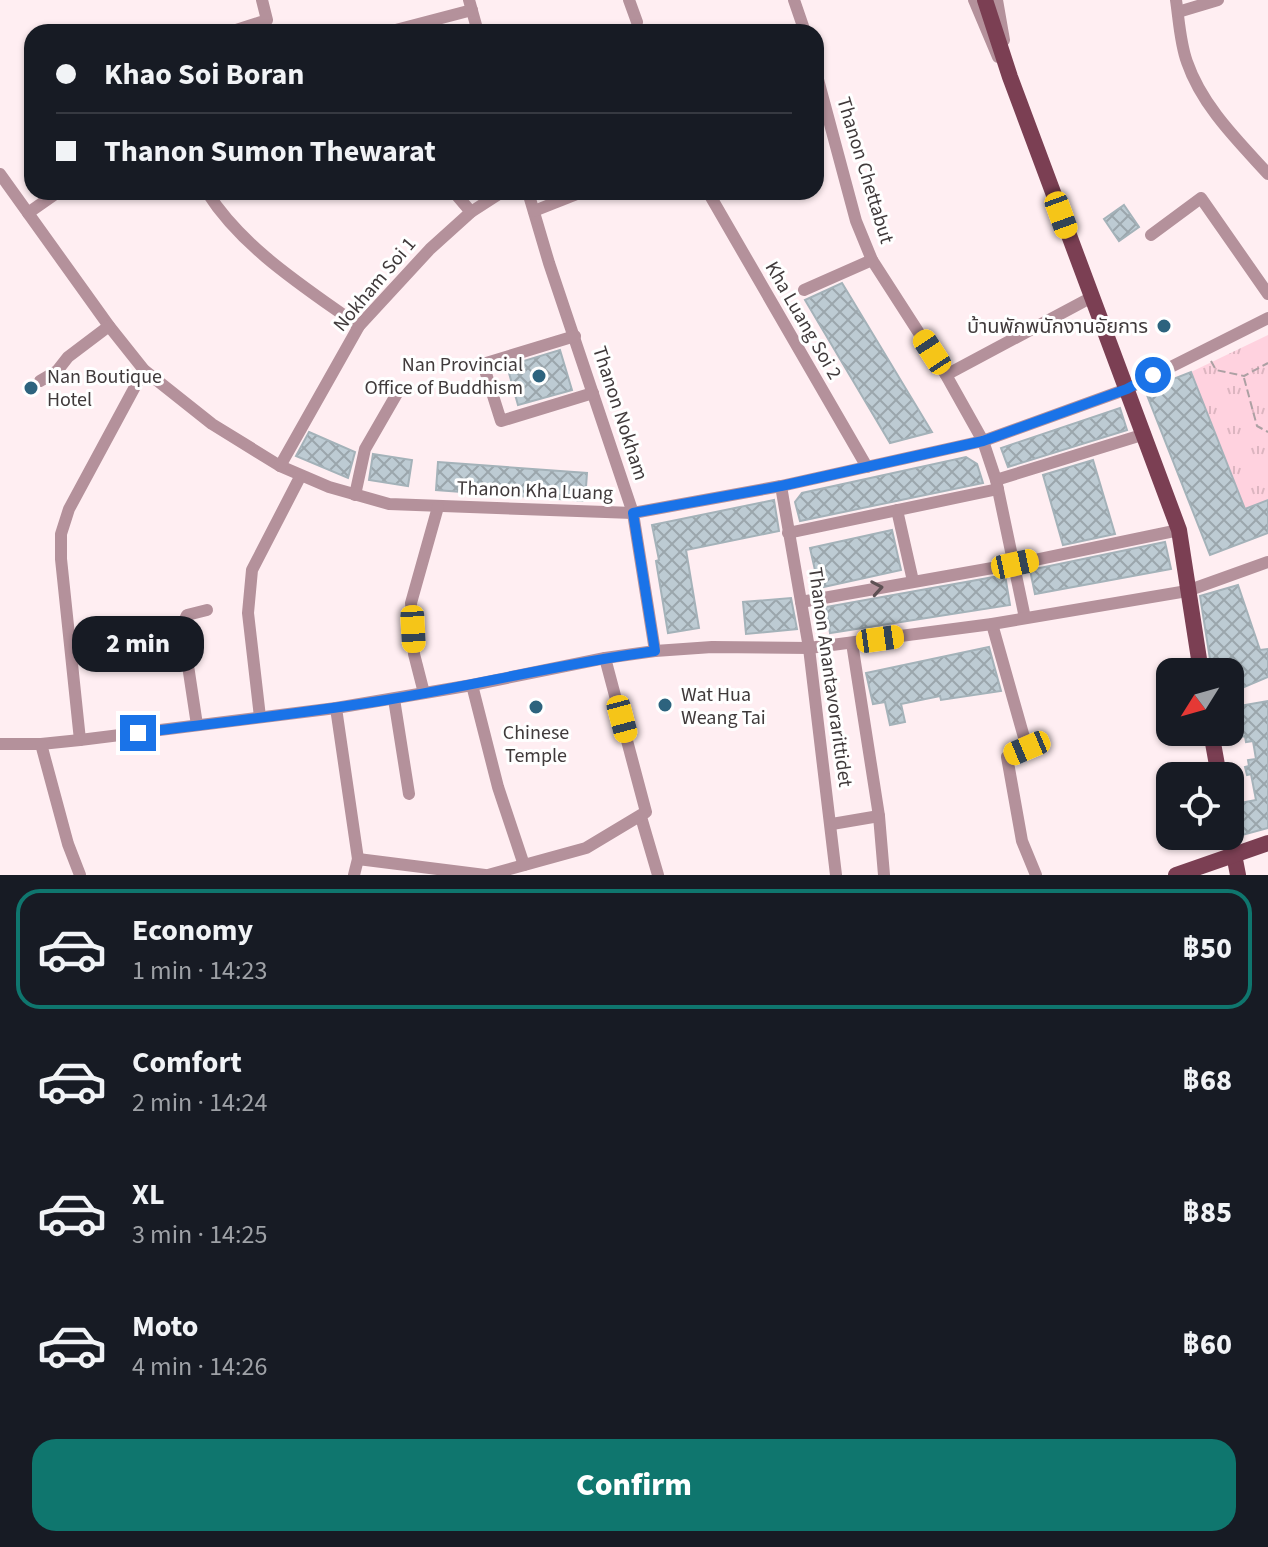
<!DOCTYPE html>
<html lang="en">
<head>
<meta charset="utf-8">
<style>
  :root { --surface:#171b24; --page:#20242c; --text:#f1f3f6; --muted:#9ea1a6; --line:#363941; --accent:#0f766e }
  body { margin:0; font-family:"Source Sans 3","Noto Sans Thai",sans-serif; background:var(--page); color:var(--text); height:100vh; display:flex; flex-direction:column; font-size:30px; white-space:nowrap }
  * { box-sizing:border-box; margin:0 }
  p { font-size:26px; color:var(--muted) }
  .icon { flex:none; width:44px; height:44px; fill:none; stroke:currentColor; stroke-width:2; stroke-linecap:round; stroke-linejoin:round }
  .map { position:relative; height:875px; overflow:hidden }
  .sheet { display:flex; flex-direction:column; background:var(--surface); flex:1 }
  .sheet>* { flex:none }
  .banner { position:absolute; left:24px; top:24px; width:800px; height:176px; border-radius:24px; box-shadow:0 2px 6px #0004; display:grid; align-content:center; height:176px; padding:0 32px; background:var(--surface) }
  .needle { width:52px; rotate:233deg }
  .buttons { position:absolute; left:1156px; top:658px; display:grid; gap:16px }
  .buttons a { display:grid; place-items:center; width:88px; height:88px; border-radius:16px; background:var(--surface); box-shadow:0 2px 6px #0004; font-size:40px }
  .end { position:absolute; width:36px; height:36px; margin:-18px; border:10px solid #1a73e8; background:#fff; box-shadow:0 0 0 4px #fff }
  .from { border-radius:50% }
  .bubble { position:absolute; height:56px; border-radius:24px; background:var(--surface); box-shadow:0 2px 6px #0004; font-size:26px; font-weight:800; line-height:56px; text-align:center }
  .car { position:absolute; width:24px; height:48px; margin:-24px -12px; border-radius:10px; box-shadow:0 0 6px 2px #0007; background:linear-gradient(#f5c518 24%,#345 0 40%,#f5c518 0 76%,#345 0 86%,#f5c518 0) }
  .banner b { display:flex; align-items:center; gap:28px; height:76px; font-size:30px }
  .banner b+b { border-top:2px solid var(--line) }
  .banner i { width:20px; height:20px; background:var(--text) }
  ul { padding:14px 0 0; list-style:none }
  li { display:flex; align-items:center; gap:24px; height:120px; margin:0 16px 12px; padding:0 16px; border:4px solid transparent; border-radius:24px }
  li div { flex:1 }
  li b { display:block; font-size:30px }
  li em { font-style:normal; font-weight:800 }
  li.active { border-color:var(--accent) }
  li>.icon { width:72px; height:72px; stroke-width:1.5 }
  .cta { display:flex; gap:16px; margin-top:auto; padding:16px 32px }
  .cta a { flex:1; height:92px; border-radius:24px; background:var(--accent); color:#fff; font-size:32px; font-weight:800; line-height:92px; text-align:center }
  .map>svg:first-child { display:block }
  .grass { fill:url(#grass-tufts) }
  .building { fill:url(#building-cross-hatch); stroke:#a4b2b9; stroke-width:2 }
  .lines { fill:none; stroke-linecap:round; stroke-linejoin:round }
  .path { stroke:#aca0a3; stroke-width:2; stroke-dasharray:8 4; stroke-linecap:butt }
  .minor { stroke:#b4919b; stroke-width:12 }
  .major { stroke:#7b3f53; stroke-width:16 }
  .oneway { stroke:#5d5053 }
  .route { stroke:#1a73e8; stroke-width:10 }
  .poi-dot { fill:#2d637e; stroke:#fff; stroke-width:3 }
  .labels { text-anchor:middle; stroke-width:6; stroke-linejoin:round; paint-order:stroke }
  .street-label { font-size:20px; fill:#403a3b; stroke:#fff }
  .poi-label { font-size:20px; fill:#403a3b; stroke:#fff; text-anchor:end }
</style>
</head>
<body>
<div class="map">
<svg width="1268" height="875" viewBox="0 0 1268 875">
  <defs>
    <pattern id="grass-tufts" width="24" height="20" patternUnits="userSpaceOnUse" patternTransform="scale(2)"><rect width="24" height="20" fill="#ffd2df"/><path d="M3 7l-1-3M5 7V3M7 7l1-3M15 17l-1-3M17 17v-4M19 17l1-3" fill="none" stroke="#dcb5c0"/></pattern>
    <pattern id="building-cross-hatch" width="8" height="8" patternUnits="userSpaceOnUse" patternTransform="scale(2)"><rect width="8" height="8" fill="#bdcbd3"/><path d="M0 0l8 8M0 8l8-8" fill="none" stroke="#9ba6ac"/></pattern>
  </defs>
  <rect width="100%" height="100%" fill="#ffeef2"/>
  <path class="grass" d="M1268,335V500L1245,509L1191,372Z"/>
  <g class="building">
    <path d="M1124,205L1139,227L1119,241L1104,219Z"/>
    <path d="M842,283L932,432L890,443L805,300Z"/>
    <path d="M560,350L572,390L518,405L507,366Z"/>
    <path d="M1191,372L1245,509L1268,500V533L1210,555L1145,390Z"/>
    <path d="M1120,408L1127,430L1008,467L1001,448Z"/>
    <path d="M309,432L355,452L348,478L296,456Z"/>
    <path d="M373,454L412,460L408,486L369,480Z"/>
    <path d="M966,457L977,464L983,483L800,521L795,502L802,493Z"/>
    <path d="M1093,460L1115,534L1063,545L1043,475Z"/>
    <path d="M438,462L587,473L585,501L436,490Z"/>
    <path d="M774,500L779,531L686,550L699,628L668,633L656,561L659,560L652,525Z"/>
    <path d="M892,530L901,570L819,588L810,548Z"/>
    <path d="M1165,542L1171,569L1035,594L1030,570Z"/>
    <path d="M1005,575L1010,605L830,633L826,607Z"/>
    <path d="M1238,585L1260,650L1268,649V677L1230,693V672H1212L1200,596Z"/>
    <path d="M791,598L797,629L746,634L743,602Z"/>
    <path d="M989,647L1001,691L941,700L940,696L901,704L905,722L890,725L885,702L873,704L866,673Z"/>
    <path d="M1268,701V828L1242,835L1235,804L1256,800L1251,774L1247,775L1245,767L1249,766L1248,760L1256,759L1253,741L1246,742L1245,736L1237,738L1232,715L1240,713L1239,706Z"/>
  </g>
  <g class="lines">
    <g class="path">
      <path d="M1211,361L1216,370L1244,376L1268,363"/>
      <path d="M1244,378L1257,426L1268,432"/>
    </g>
    <g class="minor">
      <path d="M469,0L478,32"/>
      <path d="M629,0L637,22"/>
      <path d="M794,0L805,32"/>
      <path d="M974,0L998,57"/>
      <path d="M997,0L1004,40"/>
      <path d="M1176,0C1179,20 1180,43 1187,62C1202,106 1238,141 1268,174"/>
      <path d="M1178,12L1218,0"/>
      <path d="M230,32L267,20L262,0"/>
      <path d="M388,32L472,10"/>
      <path d="M816,72L856,221L872,260L946,375L983,441L996,480L1025,618"/>
      <path d="M0,174L109,326L144,370L212,424L280,466L329,487L389,504L633,513L781,486L983,441L1127,389L1268,318"/>
      <path d="M207,192C243,249 306,288 359,326"/>
      <path d="M454,192L471,212"/>
      <path d="M528,192L549,263L633,513L655,651"/>
      <path d="M708,192L867,467"/>
      <path d="M534,211L582,192"/>
      <path d="M28,213L58,192"/>
      <path d="M1151,235L1201,198L1268,294"/>
      <path d="M804,290L872,260"/>
      <path d="M575,336L483,364L501,421L593,393"/>
      <path d="M946,375L1092,297"/>
      <path d="M40,381L57,371L68,357L109,326"/>
      <path d="M280,466L359,326L430,249L471,212L502,192"/>
      <path d="M996,480L1145,434"/>
      <path d="M781,486L809,648L836,875"/>
      <path d="M355,495L365,449L399,390"/>
      <path d="M897,510L913,581"/>
      <path d="M788,533L998,489"/>
      <path d="M801,602L1015,564L1179,530"/>
      <path d="M992,624L1027,748L1007,757L1022,841L1036,875"/>
      <path d="M852,643L879,816L884,875"/>
      <path d="M472,685L498,787L524,865"/>
      <path d="M424,693L414,654L411,603L438,507"/>
      <path d="M394,699L409,794"/>
      <path d="M336,708L358,859"/>
      <path d="M260,717L248,613L252,570L300,477"/>
      <path d="M197,725L182,626L187,615L207,610"/>
      <path d="M80,740L61,559V534L69,509L144,370"/>
      <path d="M0,744H41L80,740L336,708L472,685L605,658L655,651L712,647L809,648L992,624L1187,591L1268,562"/>
      <path d="M41,744L68,844L80,875"/>
      <path d="M641,817L658,875"/>
      <path d="M832,824L879,816"/>
      <path d="M354,875L358,859L485,875"/>
      <path d="M488,875L586,848L646,812L605,658"/>
    </g>
    <g class="major">
      <path d="M985,0L1010,77L1179,530L1201,672"/>
      <path d="M1211,732L1219,776"/>
      <path d="M1230,834L1238,875"/>
      <path d="M1176,875L1268,843"/>
    </g>
  </g>
  <defs><path id="oneway-chevron" d="M-2-3.5L2.5 0L-2 3.5" fill="none" stroke-width="1.6" stroke-linecap="round" stroke-linejoin="round" transform="scale(2)"/></defs>
  <use class="oneway" href="#oneway-chevron" transform="translate(877 588) rotate(-10)"/>
  <g class="lines">
    <path class="route" d="M138,733C223,722 308,713 392,699C480,684 566,663 655,651L633,513L781,486L983,441L1127,389L1153,375"/>
  </g>
  <g class="poi-dot">
    <circle cx="1164" cy="326" r="8"/>
    <circle cx="539" cy="376" r="8"/>
    <circle cx="31" cy="388" r="8"/>
    <circle cx="665" cy="705" r="8"/>
    <circle cx="536" cy="707" r="8"/>
  </g>
  <g class="labels">
    <g class="street-label">
      <text transform="translate(866 170) rotate(73)" y="7">Thanon Chettabut</text>
      <text transform="translate(374 284) rotate(-50)" y="7">Nokham Soi 1</text>
      <text transform="translate(804 320) rotate(60)" y="7">Kha Luang Soi 2</text>
      <text transform="translate(621 413) rotate(72)" y="7">Thanon Nokham</text>
      <text transform="translate(535 490) rotate(2)" y="7">Thanon Kha Luang</text>
      <text transform="translate(831 677) rotate(82)" y="7">Thanon Anantavorarittidet</text>
    </g>
    <g class="poi-label">
      <text x="1148" y="333">บ้านพักพนักงานอัยการ</text>
      <text x="523" y="371">Nan Provincial<tspan x="523" dy="23">Office of Buddhism</tspan></text>
      <text x="47" y="383" text-anchor="start">Nan Boutique<tspan x="47" dy="23">Hotel</tspan></text>
      <text x="681" y="701" text-anchor="start">Wat Hua<tspan x="681" dy="23">Weang Tai</tspan></text>
      <text x="536" y="739" text-anchor="middle">Chinese<tspan x="536" dy="23">Temple</tspan></text>
    </g>
  </g>
</svg>
<div class="buttons">
<a><svg class="needle" viewBox="-14 -14 28 28"><path d="M0-13l5 13h-10z" fill="#e53935"/><path d="M0 13l5-13h-10z" fill="#9ea1a6"/></svg></a>
<a><svg class="icon" aria-label="locate" viewBox="0 0 24 24"><circle cx="12" cy="12" r="6"/><path d="M12 2v4M12 18v4M2 12h4M18 12h4"/></svg></a>
</div>
<i class="end from" style="left:1153px;top:375px"></i>
<i class="end" style="left:138px;top:733px"></i>
<div class="bubble" style="left:72px;top:616px;width:132px">2 min</div>
<i class="car" style="left:1061px;top:215px;rotate:160deg"></i>
<i class="car" style="left:932px;top:352px;rotate:327deg"></i>
<i class="car" style="left:1015px;top:564px;rotate:78deg"></i>
<i class="car" style="left:413px;top:629px;rotate:177deg"></i>
<i class="car" style="left:880px;top:639px;rotate:82deg"></i>
<i class="car" style="left:622px;top:719px;rotate:165deg"></i>
<i class="car" style="left:1027px;top:748px;rotate:247deg"></i>
<div class="banner">
<b><i class="from"></i>Khao Soi Boran</b>
<b><i></i>Thanon Sumon Thewarat</b>
</div>
</div>
<section class="sheet">
<ul>
<li class="active"><svg class="icon" aria-label="car" viewBox="0 0 24 24"><path d="M5 17H2v-5l4-1 3-4h7l3 4 3 1v5h-3M9 17h6M6 11h13"/><circle cx="7" cy="17" r="2"/><circle cx="17" cy="17" r="2"/></svg><div><b>Economy</b><p>1 min · 14:23</p></div><em>฿50</em></li>
<li><svg class="icon" aria-label="car" viewBox="0 0 24 24"><path d="M5 17H2v-5l4-1 3-4h7l3 4 3 1v5h-3M9 17h6M6 11h13"/><circle cx="7" cy="17" r="2"/><circle cx="17" cy="17" r="2"/></svg><div><b>Comfort</b><p>2 min · 14:24</p></div><em>฿68</em></li>
<li><svg class="icon" aria-label="car" viewBox="0 0 24 24"><path d="M5 17H2v-5l4-1 3-4h7l3 4 3 1v5h-3M9 17h6M6 11h13"/><circle cx="7" cy="17" r="2"/><circle cx="17" cy="17" r="2"/></svg><div><b>XL</b><p>3 min · 14:25</p></div><em>฿85</em></li>
<li><svg class="icon" aria-label="car" viewBox="0 0 24 24"><path d="M5 17H2v-5l4-1 3-4h7l3 4 3 1v5h-3M9 17h6M6 11h13"/><circle cx="7" cy="17" r="2"/><circle cx="17" cy="17" r="2"/></svg><div><b>Moto</b><p>4 min · 14:26</p></div><em>฿60</em></li>
</ul>
<div class="cta"><a>Confirm</a></div>
</section>
</body>
</html>
